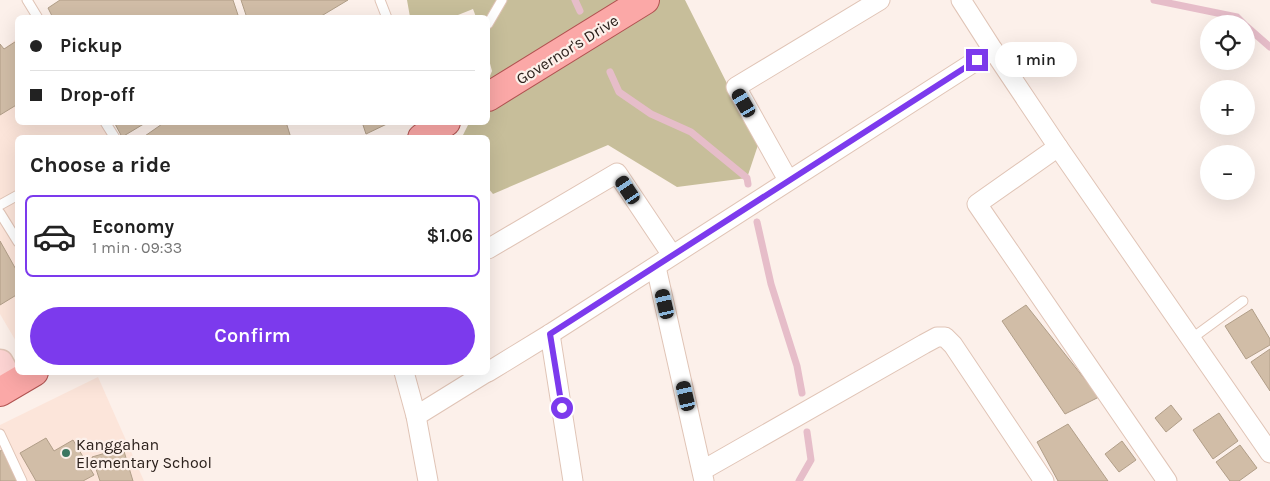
<!DOCTYPE html>
<html lang="en">
<head>
<meta charset="utf-8">
<style>
  :root { --surface:#fff; --page:#f2f2f2; --text:#222; --muted:#767676; --line:#e0e0e0; --accent:#7c3aed }
  body { margin:0; font-family:Karla,sans-serif; background:var(--page); color:var(--text); height:100vh; display:flex; flex-direction:column; font-size:19px; white-space:nowrap }
  * { box-sizing:border-box; margin:0 }
  p { font-size:16px; color:var(--muted) }
  .icon { flex:none; width:28px; height:28px; fill:none; stroke:currentColor; stroke-width:2; stroke-linecap:round; stroke-linejoin:round }
  .map { position:relative; flex:1; overflow:hidden }
  .side { position:absolute; left:15px; top:135px; width:475px; height:240px; display:flex; flex-direction:column; background:var(--surface); border-radius:8px; box-shadow:0 5px 20px #0002 }
  .side>* { flex:none }
  .guide { position:absolute; left:15px; top:15px; width:475px; height:110px; border-radius:8px; box-shadow:0 5px 20px #0002; display:grid; align-content:center; height:110px; padding:0 15px; background:var(--surface) }
  .tools { position:absolute; left:1200px; top:15px; display:grid; gap:10px }
  .tools a { display:grid; place-items:center; width:55px; height:55px; border-radius:50%; background:var(--surface); box-shadow:0 5px 20px #0002; font-size:25px }
  .end { position:absolute; width:22px; height:22px; margin:-11px; border:6px solid #7c3aed; background:#fff; box-shadow:0 0 0 2px #fff }
  .from { border-radius:50% }
  .bubble { position:absolute; height:35px; border-radius:18px; background:var(--surface); box-shadow:0 5px 20px #0002; font-size:16px; font-weight:600; line-height:35px; text-align:center }
  .car { position:absolute; width:15px; height:30px; margin:-15px -8px; border-radius:6px; box-shadow:0 0 4px 1px #0007; background:linear-gradient(#222 24%,#8ab4d8 0 40%,#222 0 76%,#8ab4d8 0 86%,#222 0) }
  .guide b { display:flex; align-items:center; gap:18px; height:48px; font-size:19px }
  .guide b+b { border-top:1px solid var(--line) }
  .guide i { width:12px; height:12px; background:var(--text) }
  ul { padding:0; list-style:none }
  li { display:flex; align-items:center; gap:15px; height:82px; margin:0 10px 8px; padding:0 5px; border:2px solid transparent; border-radius:8px }
  li div { flex:1 }
  li b { display:block; font-size:19px }
  li em { font-style:normal; font-weight:600 }
  li.on { border-color:var(--accent) }
  li>.icon { width:45px; height:45px; stroke-width:1.5 }
  h2 { padding:0 15px; font-size:22px; line-height:60px }
  .primary-button { display:flex; gap:10px; margin-top:auto; padding:10px 15px }
  .primary-button a { flex:1; height:58px; border-radius:30px; background:var(--accent); color:#fff; font-size:20px; font-weight:600; line-height:58px; text-align:center }
  .map>svg:first-child { display:block }
  .built { fill:#fce5da }
  .forest { fill:#c7be9a }
  .lines { fill:none; stroke-linecap:round; stroke-linejoin:round }
  .stream { stroke:#e6bdc9; stroke-width:7 }
  .building { fill:#d1bda7; stroke:#b19e88 }
  .lane-casing { stroke:#e0c4b6; stroke-width:11 }
  .street-casing { stroke:#e0c4b6; stroke-width:21 }
  .secondary-casing { stroke:#e0c4b6; stroke-width:29 }
  .primary-casing { stroke:#b15351; stroke-width:30 }
  .lane { stroke:#fff; stroke-width:9 }
  .street { stroke:#fff; stroke-width:19 }
  .secondary { stroke:#fdd4d3; stroke-width:26 }
  .primary { stroke:#fba8a7; stroke-width:28 }
  .route { stroke:#7c3aed; stroke-width:6 }
  .poi-dot { fill:#3b7761; stroke:#fcf0ea; stroke-width:2 }
  .labels { text-anchor:middle; stroke-width:4.5; stroke-linejoin:round; paint-order:stroke }
  .street-label { font-size:16px; fill:#2c211c; stroke:#fcf0ea }
  .poi-label { font-size:16px; fill:#2c211c; stroke:#fcf0ea; text-anchor:start }
</style>
</head>
<body>
<div class="map">
<svg width="1270" height="481" viewBox="0 0 1270 481">
  <rect width="100%" height="100%" fill="#fcf0ea"/>
  <g class="built">
    <path d="M17,38L18,122L105,123L115,137L18,138L17,343L0,314V44L4,49Z"/>
    <path d="M98,377L144,481H0V425Z"/>
  </g>
  <path class="forest" d="M407,0H685L758,145L747,178L677,187L608,145L493,194L488,188V138L462,137L469,123L488,122V81L492,71L488,56V18L476,17L473,9L453,17H410Z"/>
  <g class="lines">
    <g class="stream">
      <path d="M575,0L580,11"/>
      <path d="M1154,0L1237,17L1244,24"/>
      <path d="M1246,26L1270,47"/>
      <path d="M610,72L619,92L651,114L691,132L747,178L748,184"/>
      <path d="M757,222L771,284L797,366L802,393"/>
      <path d="M799,481L811,460L807,432"/>
    </g>
  </g>
  <g class="building">
    <path d="M60,0H233L239,18H53L48,8Z"/>
    <path d="M241,0H348L318,18H247Z"/>
    <path d="M18,40V104L0,115V44L4,49Z"/>
    <path d="M114,122H147L122,137Z"/>
    <path d="M165,122H286L291,138H142Z"/>
    <path d="M362,122H391L366,134Z"/>
    <path d="M0,241L18,273V294L0,305Z"/>
    <path d="M1026,305L1099,397L1065,414L1002,321Z"/>
    <path d="M1252,309L1270,339V345L1246,359L1225,326Z"/>
    <path d="M1270,349V391L1251,362Z"/>
    <path d="M1171,405L1182,419L1166,432L1155,418Z"/>
    <path d="M1219,413L1238,441L1213,459L1193,430Z"/>
    <path d="M1068,424L1108,481H1058L1037,442Z"/>
    <path d="M46,438L54,451L73,440L94,475L83,481H36L20,453Z"/>
    <path d="M1122,441L1136,460L1119,472L1105,454Z"/>
    <path d="M1240,445L1257,468L1239,481H1230L1216,462Z"/>
    <path d="M123,448L133,481H100L92,457Z"/>
    <path d="M2,450L17,481H0V451Z"/>
  </g>
  <g class="lines">
    <defs>
      <g id="lane">
        <path d="M27,0L38,18"/>
        <path d="M380,0L387,18"/>
        <path d="M488,24L502,0"/>
        <path d="M105,122L115,138"/>
        <path d="M0,205L18,195"/>
        <path d="M0,213L18,242"/>
        <path d="M1191,339L1243,301"/>
        <path d="M0,434L22,481"/>
      </g>
      <g id="street">
        <path d="M961,0L993,50L1058,147L1270,453"/>
        <path d="M1058,147L977,204L1167,481"/>
        <path d="M788,180L736,87L880,0"/>
        <path d="M488,249L617,173L672,255"/>
        <path d="M656,267L704,481"/>
        <path d="M550,334L573,481"/>
        <path d="M404,372L416,416L428,481"/>
        <path d="M488,372L550,334L993,50"/>
        <path d="M416,416L487,372"/>
        <path d="M703,470L924,344L937,337H945L953,345L1044,481"/>
      </g>
      <path id="secondary" d="M0,363L12,385"/>
      <g id="primary">
        <path d="M488,97L645,0"/>
        <path d="M422,138L446,122"/>
        <path d="M0,392L34,372"/>
      </g>
    </defs>
    <use href="#lane" class="lane-casing"/>
    <use href="#street" class="street-casing"/>
    <use href="#secondary" class="secondary-casing"/>
    <use href="#primary" class="primary-casing"/>
    <use href="#lane" class="lane"/>
    <use href="#street" class="street"/>
    <use href="#secondary" class="secondary"/>
    <use href="#primary" class="primary"/>
  </g>
  <g class="lines">
    <path class="route" d="M562,408L550,334L977,60"/>
  </g>
  <circle class="poi-dot" cx="66" cy="453" r="5"/>
  <g class="labels">
    <g class="street-label">
      <text transform="translate(567 49) rotate(-32)" y="6">Governor's Drive</text>
    </g>
    <g class="poi-label">
      <text x="76" y="450">Kanggahan<tspan x="76" dy="18">Elementary School</tspan></text>
    </g>
  </g>
</svg>
<div class="tools">
<a><svg class="icon" aria-label="locate" viewBox="0 0 24 24"><circle cx="12" cy="12" r="6"/><path d="M12 2v4M12 18v4M2 12h4M18 12h4"/></svg></a>
<a>+</a>
<a>−</a>
</div>
<i class="end from" style="left:562px;top:408px"></i>
<i class="end" style="left:977px;top:60px"></i>
<div class="bubble" style="left:995px;top:42px;width:82px">1 min</div>
<i class="car" style="left:744px;top:103px;rotate:330deg"></i>
<i class="car" style="left:628px;top:190px;rotate:326deg"></i>
<i class="car" style="left:665px;top:304px;rotate:347deg"></i>
<i class="car" style="left:686px;top:396px;rotate:347deg"></i>
<div class="guide">
<b><i class="from"></i>Pickup</b>
<b><i></i>Drop-off</b>
</div>
<section class="side">
<h2>Choose a ride</h2>
<ul>
<li class="on"><svg class="icon" aria-label="car" viewBox="0 0 24 24"><path d="M5 17H2v-5l4-1 3-4h7l3 4 3 1v5h-3M9 17h6M6 11h13"/><circle cx="7" cy="17" r="2"/><circle cx="17" cy="17" r="2"/></svg><div><b>Economy</b><p>1 min · 09:33</p></div><em>$1.06</em></li>
</ul>
<div class="primary-button"><a>Confirm</a></div>
</section>
</div>
</body>
</html>
